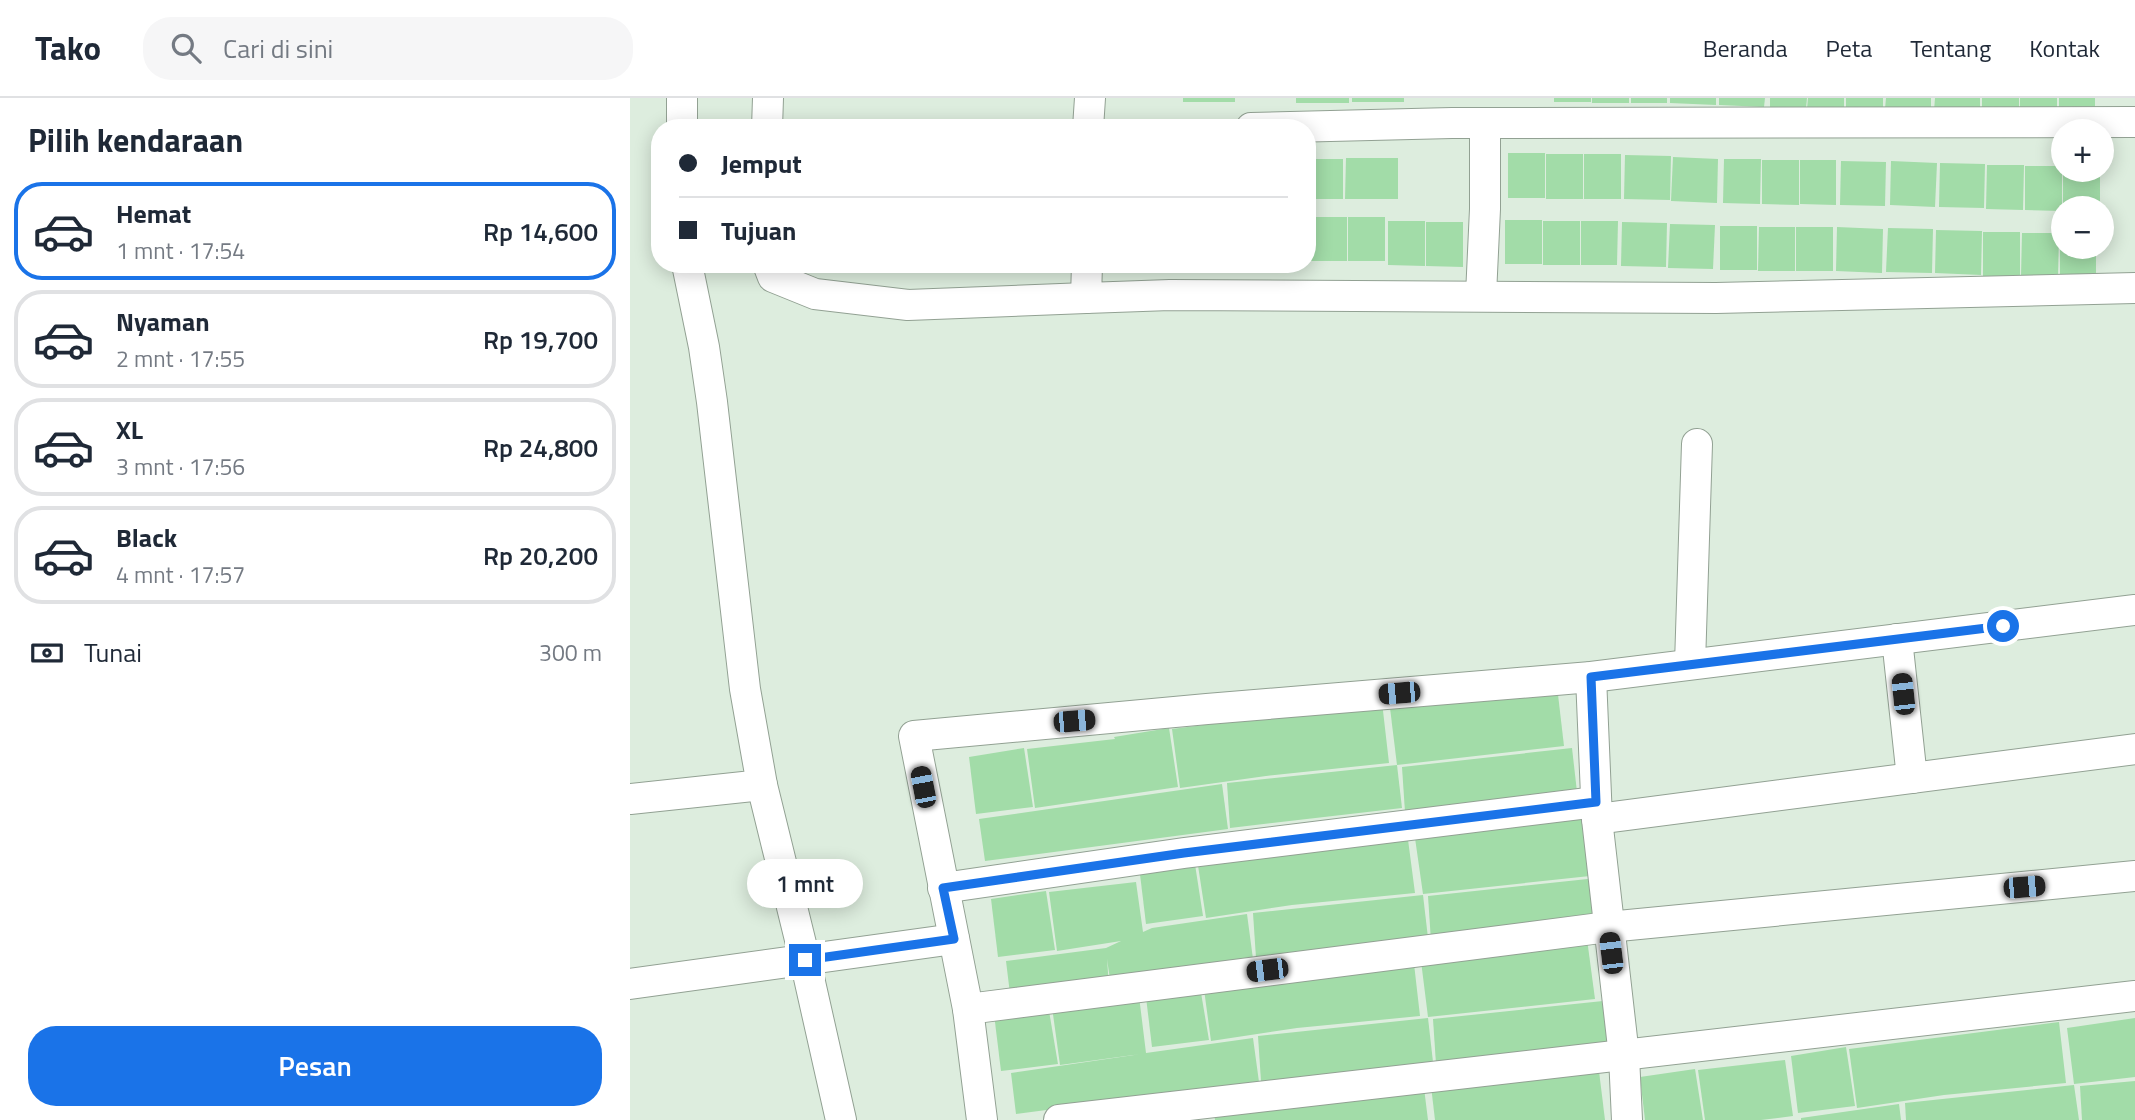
<!DOCTYPE html>
<html lang="id">
<head>
<meta charset="utf-8">
<style>
  :root { --surface:#fff; --page:#f6f6f7; --text:#1f2937; --muted:#747a83; --line:#e0e1e3; --accent:#1a73e8 }
  body { margin:0; font-family:"Titillium Web",sans-serif; background:var(--page); color:var(--text); height:100vh; display:flex; flex-direction:column; font-size:26px; white-space:nowrap }
  * { box-sizing:border-box; margin:0 }
  p { font-size:23px; color:var(--muted) }
  .icon { flex:none; width:38px; height:38px; fill:none; stroke:currentColor; stroke-width:2; stroke-linecap:round; stroke-linejoin:round }
  .map { position:relative; flex:1; overflow:hidden }
  .panel { display:flex; flex-direction:column; background:var(--surface); width:630px }
  .panel>* { flex:none }
  .banner { position:absolute; left:21px; top:21px; width:665px; height:154px; border-radius:28px; box-shadow:0 4px 18px #0003; display:grid; align-content:center; height:154px; padding:0 28px; background:var(--surface) }
  .buttons { position:absolute; left:1421px; top:21px; display:grid; gap:14px }
  .buttons a { display:grid; place-items:center; width:63px; height:63px; border-radius:50%; background:var(--surface); box-shadow:0 4px 18px #0003; font-size:35px }
  .end { position:absolute; width:32px; height:32px; margin:-16px; border:9px solid #1a73e8; background:#fff; box-shadow:0 0 0 4px #fff }
  .from { border-radius:50% }
  .bubble { position:absolute; height:49px; border-radius:24px; background:var(--surface); box-shadow:0 4px 18px #0003; font-size:23px; font-weight:600; line-height:49px; text-align:center }
  .car { position:absolute; width:21px; height:42px; margin:-21px -10px; border-radius:9px; box-shadow:0 0 5px 2px #0007; background:linear-gradient(#222 24%,#8ab4d8 0 40%,#222 0 76%,#8ab4d8 0 86%,#222 0) }
  .banner b { display:flex; align-items:center; gap:24px; height:66px; font-size:26px }
  .banner b+b { border-top:2px solid var(--line) }
  .banner i { width:18px; height:18px; background:var(--text) }
  ul { padding:0; list-style:none }
  li { display:flex; align-items:center; gap:21px; height:98px; margin:0 14px 10px; padding:0 14px; border:4px solid var(--line); border-radius:28px }
  li div { flex:1 }
  li b { display:block; font-size:26px }
  li em { font-style:normal; font-weight:600 }
  li.on { border-color:var(--accent) }
  li>.icon { width:63px; height:63px; stroke-width:1.5 }
  h2 { padding:0 28px; font-size:32px; line-height:84px }
  .pay { display:flex; align-items:center; gap:18px; height:77px; padding:0 28px; font-size:26px }
  .pay p { margin-inline-start:auto }
  .primary-button { display:flex; gap:14px; margin-top:auto; padding:14px 28px }
  .primary-button a { flex:1; height:80px; border-radius:28px; background:var(--accent); color:#fff; font-size:28px; font-weight:600; line-height:80px; text-align:center }
  header { display:flex; align-items:center; gap:42px; box-sizing:border-box; height:98px; padding:0 35px; background:var(--surface); border-bottom:2px solid var(--line) }
  header strong { font-size:33px }
  nav { display:flex; gap:38px; margin-inline-start:auto; font-size:24px }
  .search { width:490px; height:63px; background:var(--page); display:flex; align-items:center; gap:18px; box-sizing:border-box; padding:0 24px; border-radius:28px; color:var(--muted); font-size:26px }
  main { display:flex; flex:1; min-height:0 }
  .map>svg:first-child { display:block }
  .building { fill:#a2dca8 }
  .lines { fill:none; stroke-linecap:round; stroke-linejoin:round }
  .minor-casing { stroke:#92a193; stroke-width:32 }
  .minor { stroke:#fff; stroke-width:30 }
  .route { stroke:#1a73e8; stroke-width:9 }
</style>
</head>
<body>
<header>
<strong>Tako</strong>
<div class="search"><svg class="icon" aria-label="search" viewBox="0 0 24 24"><circle cx="10" cy="10" r="6"/><path d="M15 15l6 6"/></svg>Cari di sini</div>
<nav><a>Beranda</a><a>Peta</a><a>Tentang</a><a>Kontak</a></nav>
</header>
<main>
<section class="panel">
<h2>Pilih kendaraan</h2>
<ul>
<li class="on"><svg class="icon" aria-label="car" viewBox="0 0 24 24"><path d="M5 17H2v-5l4-1 3-4h7l3 4 3 1v5h-3M9 17h6M6 11h13"/><circle cx="7" cy="17" r="2"/><circle cx="17" cy="17" r="2"/></svg><div><b>Hemat</b><p>1 mnt · 17:54</p></div><em>Rp 14,600</em></li>
<li><svg class="icon" aria-label="car" viewBox="0 0 24 24"><path d="M5 17H2v-5l4-1 3-4h7l3 4 3 1v5h-3M9 17h6M6 11h13"/><circle cx="7" cy="17" r="2"/><circle cx="17" cy="17" r="2"/></svg><div><b>Nyaman</b><p>2 mnt · 17:55</p></div><em>Rp 19,700</em></li>
<li><svg class="icon" aria-label="car" viewBox="0 0 24 24"><path d="M5 17H2v-5l4-1 3-4h7l3 4 3 1v5h-3M9 17h6M6 11h13"/><circle cx="7" cy="17" r="2"/><circle cx="17" cy="17" r="2"/></svg><div><b>XL</b><p>3 mnt · 17:56</p></div><em>Rp 24,800</em></li>
<li><svg class="icon" aria-label="car" viewBox="0 0 24 24"><path d="M5 17H2v-5l4-1 3-4h7l3 4 3 1v5h-3M9 17h6M6 11h13"/><circle cx="7" cy="17" r="2"/><circle cx="17" cy="17" r="2"/></svg><div><b>Black</b><p>4 mnt · 17:57</p></div><em>Rp 20,200</em></li>
</ul>
<div class="pay"><svg class="icon" aria-label="cash" viewBox="0 0 24 24"><path d="M3 7h18v10H3z"/><circle cx="12" cy="12" r="2"/></svg>Tunai<p>300 m</p></div>
<div class="primary-button"><a>Pesan</a></div>
</section>
<div class="map">
<svg width="1505" height="1022" viewBox="0 0 1505 1022">
  <rect width="100%" height="100%" fill="#ddedde"/>
  <g class="building">
    <rect x="553" y="0" width="52" height="4"/>
    <rect x="666" y="0" width="53" height="5"/>
    <rect x="722" y="0" width="52" height="4"/>
    <rect x="924" y="0" width="37" height="4"/>
    <rect x="962" y="0" width="37" height="5"/>
    <rect x="1001" y="0" width="36" height="5"/>
    <path d="M1040,0H1086V7L1040,5Z"/>
    <path d="M1089,0H1135L1134,9L1089,7Z"/>
    <path d="M1140,0H1177L1176,10H1140Z"/>
    <path d="M1178,0H1214V11H1177Z"/>
    <rect x="1216" y="0" width="37" height="11"/>
    <path d="M1256,0H1301V13L1255,11Z"/>
    <path d="M1305,0H1350V15L1304,13Z"/>
    <rect x="1352" y="0" width="37" height="16"/>
    <rect x="1390" y="0" width="37" height="17"/>
    <rect x="1429" y="0" width="36" height="17"/>
    <rect x="878" y="55" width="37" height="45"/>
    <rect x="916" y="56" width="37" height="45"/>
    <rect x="954" y="56" width="37" height="45"/>
    <path d="M995,57L1041,58L1040,102L994,101Z"/>
    <path d="M1043,59L1088,61L1087,105L1041,103Z"/>
    <path d="M716,60H768V101H715Z"/>
    <rect x="677" y="61" width="36" height="40"/>
    <path d="M1094,61H1131L1130,106L1093,105Z"/>
    <path d="M1132,62H1169V107L1132,106Z"/>
    <path d="M1170,62H1206V107L1170,106Z"/>
    <path d="M1211,63L1256,64L1255,108L1210,107Z"/>
    <path d="M1261,63L1307,65L1305,109L1260,107Z"/>
    <path d="M1310,65L1355,66L1354,110L1309,109Z"/>
    <path d="M1357,67H1394L1393,112L1356,111Z"/>
    <path d="M1395,68H1432V113L1395,112Z"/>
    <rect x="1433" y="72" width="37" height="38"/>
    <rect x="680" y="119" width="37" height="44"/>
    <rect x="718" y="119" width="37" height="44"/>
    <rect x="875" y="122" width="37" height="44"/>
    <path d="M758,123H795V168L758,167Z"/>
    <rect x="913" y="123" width="37" height="44"/>
    <path d="M951,123H988L987,167H951Z"/>
    <path d="M796,124H833V169L796,168Z"/>
    <path d="M992,124L1037,125L1036,169L991,168Z"/>
    <path d="M1040,126L1085,127L1083,171L1038,170Z"/>
    <rect x="1090" y="128" width="37" height="44"/>
    <path d="M1129,129H1165V173H1128Z"/>
    <rect x="1166" y="129" width="37" height="44"/>
    <path d="M1207,129L1253,131L1252,175L1206,173Z"/>
    <path d="M1258,130L1303,131L1302,175L1256,174Z"/>
    <path d="M1306,132L1352,133L1351,177L1305,175Z"/>
    <rect x="1353" y="134" width="37" height="44"/>
    <path d="M1392,135H1429L1428,179H1391Z"/>
    <path d="M1430,135H1433V149H1466V179H1430Z"/>
    <path d="M927,588L934,648L767,667L760,610Z"/>
    <path d="M752,604L759,665L636,678L550,690L542,631Z"/>
    <path d="M539,630L548,689L405,710L397,651L485,641L484,639Z"/>
    <path d="M394,650L403,709L346,716L339,659Z"/>
    <path d="M942,650L947,694L775,714L772,669Z"/>
    <path d="M767,667L772,710L600,730L597,685Z"/>
    <path d="M592,686L598,731L355,763L349,721Z"/>
    <path d="M952,717L960,778L793,796L785,740Z"/>
    <path d="M777,734L785,795L662,807L576,820L567,761Z"/>
    <path d="M564,760L573,818L516,826L509,768Z"/>
    <path d="M967,780L973,823L801,843L798,798Z"/>
    <path d="M506,784L513,834L522,830L617,816L623,861L481,888L477,861L479,888L381,904L376,863L476,850L491,843L427,853L419,794Z"/>
    <path d="M416,793L425,852L368,859L361,801Z"/>
    <path d="M793,797L798,840L626,860L623,815Z"/>
    <path d="M957,841L965,901L798,919L791,863Z"/>
    <path d="M783,857L790,918L667,930L581,943L573,884Z"/>
    <path d="M569,883L579,942L522,949L515,891Z"/>
    <path d="M509,898L516,955L623,940L629,984L386,1016L381,975L511,956L430,967L422,909Z"/>
    <path d="M973,903L978,947L806,966L803,921Z"/>
    <path d="M418,907L428,966L371,973L364,916Z"/>
    <path d="M798,920L803,964L676,980L631,983L628,938Z"/>
    <path d="M1505,920V979L1444,986L1437,930Z"/>
    <path d="M1429,924L1436,985L1314,997L1227,1010L1219,951Z"/>
    <path d="M1216,949L1225,1008L1168,1015L1161,958Z"/>
    <path d="M1155,962L1163,1018L1131,1022H1075L1068,972Z"/>
    <path d="M968,965L975,1022H805L801,988Z"/>
    <path d="M1065,971L1073,1022H1015L1010,979Z"/>
    <path d="M793,982L798,1022H585L583,1009Z"/>
    <path d="M1505,983V1022H1452L1450,988Z"/>
    <path d="M1444,987L1449,1022H1276L1275,1005Z"/>
    <path d="M1269,1006L1271,1022H1171V1020Z"/>
  </g>
  <g class="lines">
    <defs>
      <g id="minor">
        <path d="M52,30V0"/>
        <path d="M137,30L138,0"/>
        <path d="M458,30L460,0"/>
        <path d="M621,30L822,25L1505,24"/>
        <path d="M138,166L143,179L185,196L278,207L456,200"/>
        <path d="M457,166L456,200L540,197L1086,200L1505,190"/>
        <path d="M851,197L855,111V25"/>
        <path d="M1267,541L1282,680"/>
        <path d="M1060,566L1067,346"/>
        <path d="M961,579L967,721L994,958L997,1022"/>
        <path d="M132,687L175,862L211,1022"/>
        <path d="M0,701L132,687L115,591L82,304L74,249L57,166"/>
        <path d="M967,721L1505,651"/>
        <path d="M313,790L554,755L966,704"/>
        <path d="M0,886L324,841"/>
        <path d="M338,911L978,829L1505,778"/>
        <path d="M352,1022L338,911L284,638L577,611L961,579L1505,512"/>
        <path d="M429,1022L1505,898"/>
      </g>
    </defs>
    <use href="#minor" class="minor-casing"/>
    <use href="#minor" class="minor"/>
  </g>
  <g class="lines">
    <path class="route" d="M175,862L324,841L313,790L554,755L966,704L961,579L1373,528"/>
  </g>
</svg>
<div class="buttons">
<a>+</a>
<a>−</a>
</div>
<i class="end from" style="left:1373px;top:528px"></i>
<i class="end" style="left:175px;top:862px"></i>
<div class="bubble" style="left:117px;top:761px;width:116px">1 mnt</div>
<i class="car" style="left:769px;top:595px;rotate:265deg"></i>
<i class="car" style="left:1273px;top:596px;rotate:354deg"></i>
<i class="car" style="left:444px;top:623px;rotate:85deg"></i>
<i class="car" style="left:293px;top:689px;rotate:349deg"></i>
<i class="car" style="left:1394px;top:789px;rotate:85deg"></i>
<i class="car" style="left:981px;top:855px;rotate:353deg"></i>
<i class="car" style="left:637px;top:872px;rotate:263deg"></i>
<div class="banner">
<b><i class="from"></i>Jemput</b>
<b><i></i>Tujuan</b>
</div>
</div>
</main>
</body>
</html>
